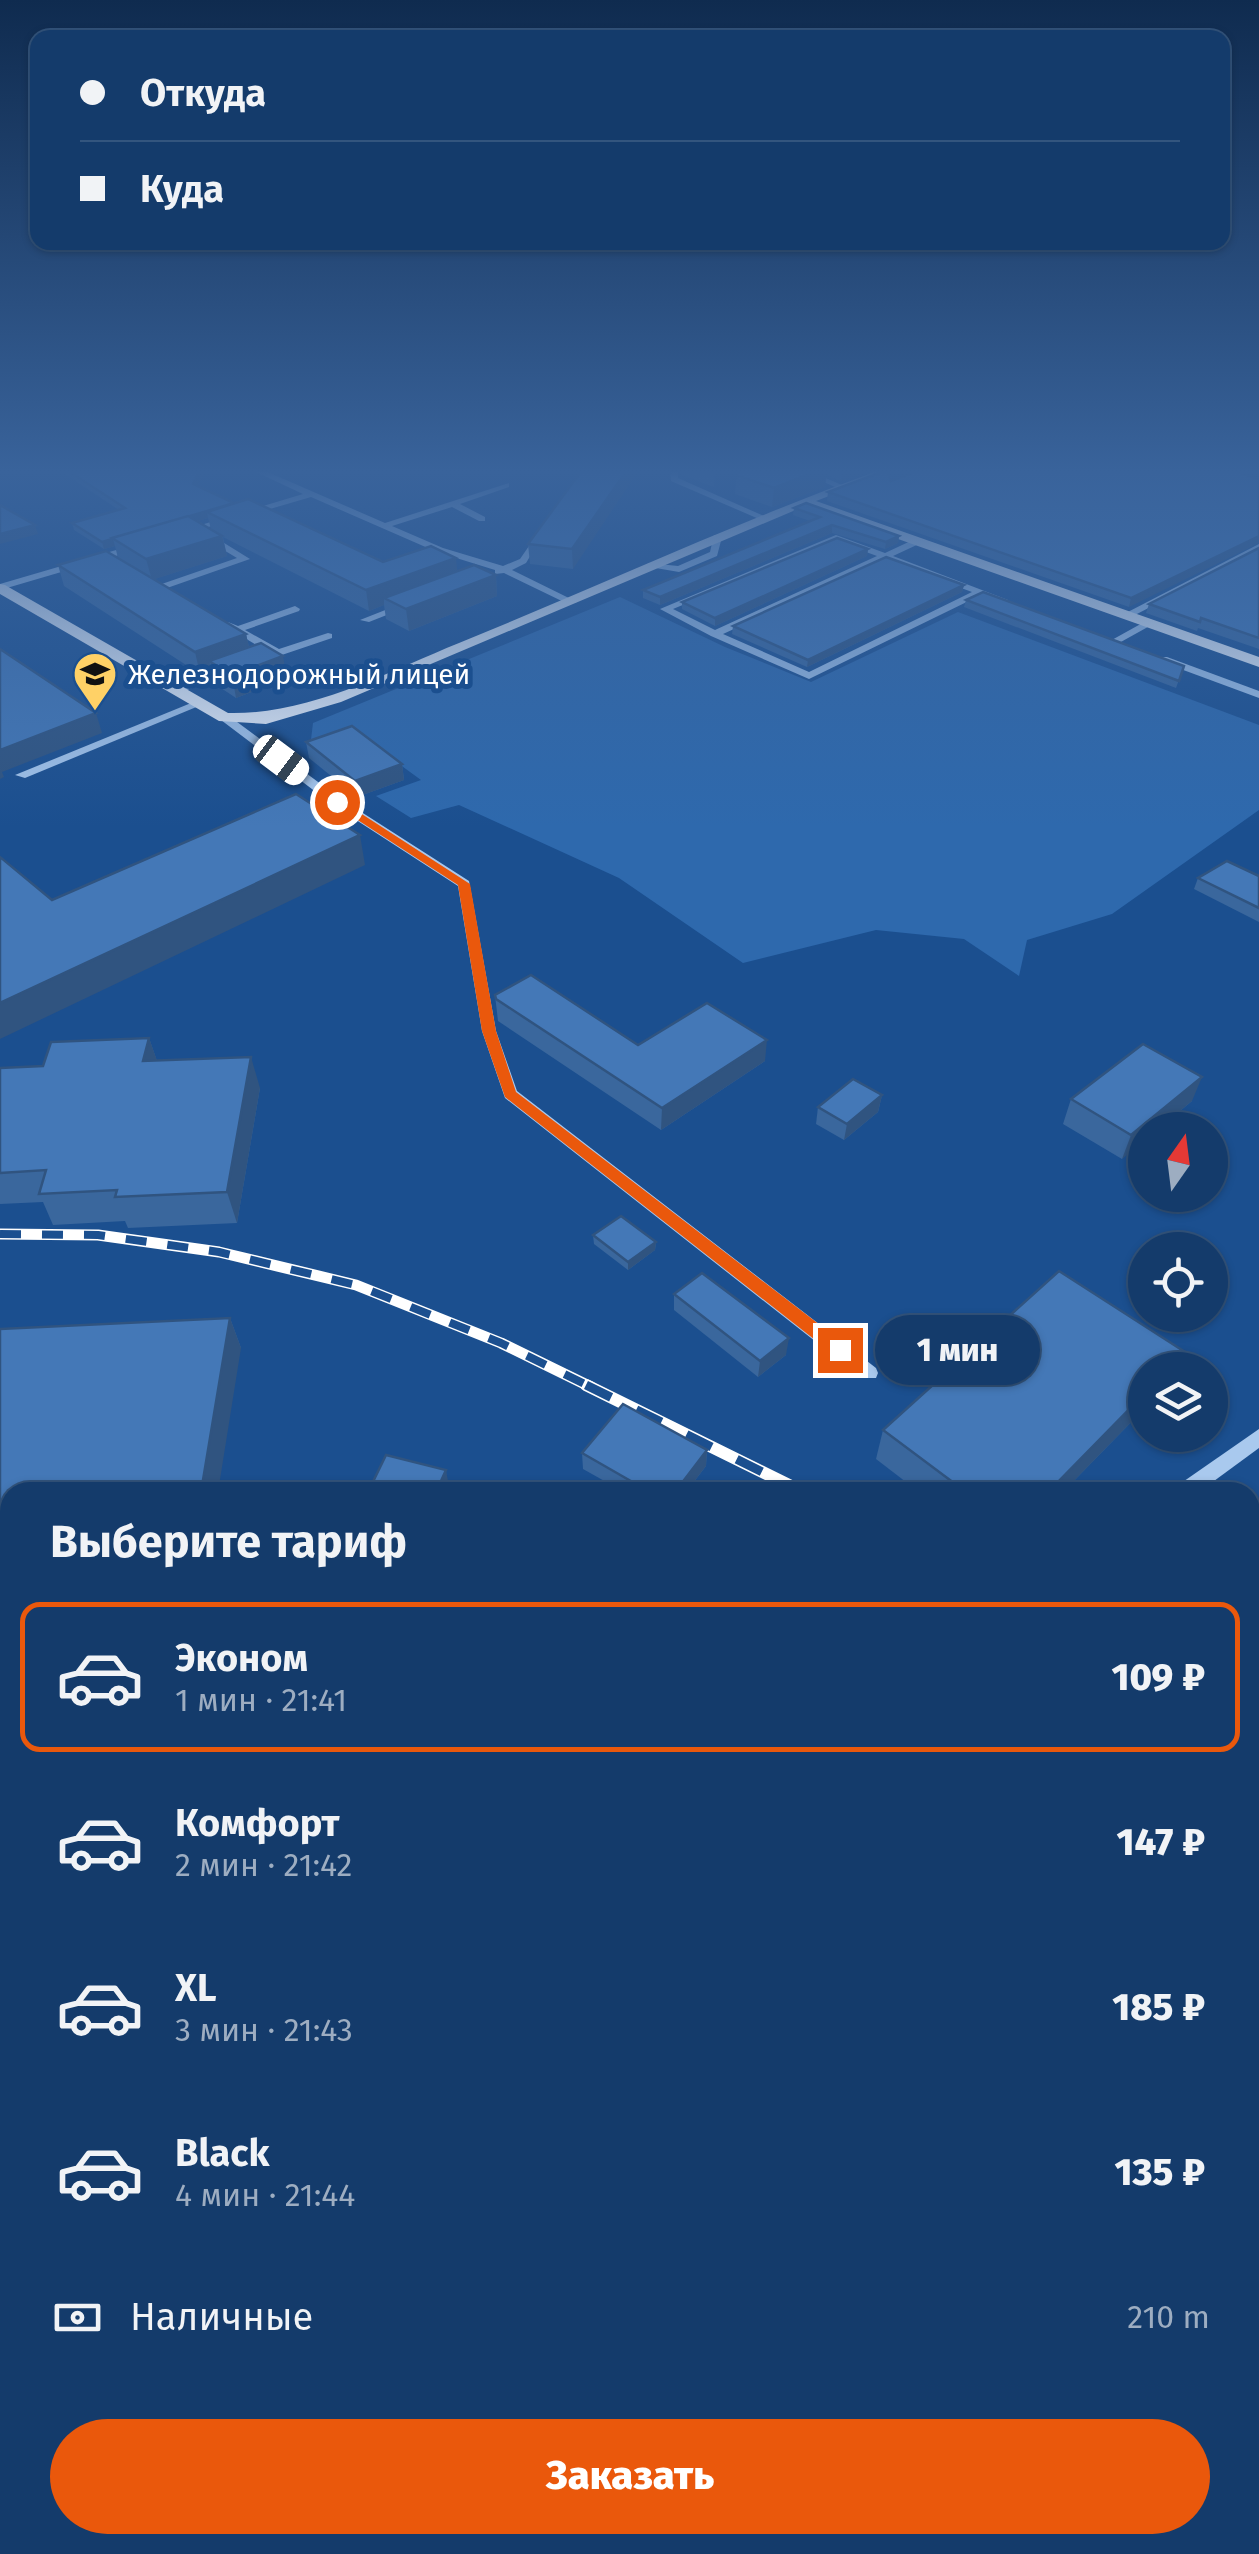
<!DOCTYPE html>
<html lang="ru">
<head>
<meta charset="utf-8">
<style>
  :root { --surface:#143b6b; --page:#214673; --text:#f1f3f6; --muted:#9dadc1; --line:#33557e; --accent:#ea580c }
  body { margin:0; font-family:"Fira Sans",sans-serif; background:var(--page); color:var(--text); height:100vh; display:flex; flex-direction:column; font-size:38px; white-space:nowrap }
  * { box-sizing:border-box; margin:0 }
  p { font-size:32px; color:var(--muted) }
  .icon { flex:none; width:55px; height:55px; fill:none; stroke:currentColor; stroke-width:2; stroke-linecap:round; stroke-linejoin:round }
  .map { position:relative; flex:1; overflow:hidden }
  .details { position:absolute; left:0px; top:1482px; width:1260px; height:1072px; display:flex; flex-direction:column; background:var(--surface); border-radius:30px 30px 0 0; box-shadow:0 2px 8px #0004,0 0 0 2px var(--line) }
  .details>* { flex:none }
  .hud { position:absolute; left:30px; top:30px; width:1200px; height:220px; border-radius:20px; box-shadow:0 2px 8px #0004,0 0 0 2px var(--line); display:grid; align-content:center; height:220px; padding:0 50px; background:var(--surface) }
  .needle { width:65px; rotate:14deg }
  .controls { position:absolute; left:1128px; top:1112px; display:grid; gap:20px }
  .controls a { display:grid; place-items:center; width:100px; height:100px; border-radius:50%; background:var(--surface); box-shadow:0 2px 8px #0004,0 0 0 2px var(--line); font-size:50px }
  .end { position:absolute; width:45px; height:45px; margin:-22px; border:12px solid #ea580c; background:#fff; box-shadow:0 0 0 5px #fff }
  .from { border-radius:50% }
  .bubble { position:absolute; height:70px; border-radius:35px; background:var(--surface); box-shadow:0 2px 8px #0004,0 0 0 2px var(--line); font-size:32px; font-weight:800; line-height:70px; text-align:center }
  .car { position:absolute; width:30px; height:60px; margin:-30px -15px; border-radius:12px; box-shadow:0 0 8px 2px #0007; background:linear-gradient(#fff 24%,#345 0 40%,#fff 0 76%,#345 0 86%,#fff 0) }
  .hud b { display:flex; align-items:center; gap:35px; height:95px; font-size:38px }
  .hud b+b { border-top:2px solid var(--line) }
  .hud i { width:25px; height:25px; background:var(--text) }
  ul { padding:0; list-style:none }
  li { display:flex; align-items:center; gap:30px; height:150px; margin:0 20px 15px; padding:0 30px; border:5px solid transparent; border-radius:20px }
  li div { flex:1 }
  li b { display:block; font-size:38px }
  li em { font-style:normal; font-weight:800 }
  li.on { border-color:var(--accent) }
  li>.icon { width:90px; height:90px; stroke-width:1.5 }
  h2 { padding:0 50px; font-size:45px; line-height:120px }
  .pay { display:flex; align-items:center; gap:25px; height:110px; padding:0 50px; font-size:38px }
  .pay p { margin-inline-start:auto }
  .cta { display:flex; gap:20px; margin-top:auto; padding:20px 50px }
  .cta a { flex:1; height:115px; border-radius:60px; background:var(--accent); color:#fff; font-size:40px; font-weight:800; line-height:115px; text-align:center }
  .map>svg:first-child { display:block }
  .green { fill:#2e69ad }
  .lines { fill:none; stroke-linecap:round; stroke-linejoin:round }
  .minor { fill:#a9c9ee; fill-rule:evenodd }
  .major { fill:#f0f6ff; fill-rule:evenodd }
  .rail-far1-casing { stroke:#fff; stroke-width:11 }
  .rail-casing { stroke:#fff; stroke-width:12 }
  .rail-far1 { stroke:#1b4f8f; stroke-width:8; stroke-dasharray:21; stroke-linecap:butt }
  .rail { stroke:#1b4f8f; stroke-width:9; stroke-dasharray:28; stroke-linecap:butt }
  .wall { fill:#3a679d; fill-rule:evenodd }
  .shaded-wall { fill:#305480 }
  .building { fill:#4478b7; stroke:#305480; stroke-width:2.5 }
  .route { fill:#ea580c }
  .labels { text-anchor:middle; stroke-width:10; stroke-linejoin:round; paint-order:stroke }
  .far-poi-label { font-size:28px; fill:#fff; stroke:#1b4f8f; text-anchor:start }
</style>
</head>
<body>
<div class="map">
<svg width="1259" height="2554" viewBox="0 0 1259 2554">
  <rect width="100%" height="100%" fill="#1b4f8f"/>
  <path class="green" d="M620,597L725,647L811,682L958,612L1259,725V810L1112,914L1027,940L1019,976L964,939L876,930L743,963L619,878L459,805L411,818L376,796L421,780L358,734L310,748L313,723Z"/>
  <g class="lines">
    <g class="minor">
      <path d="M252,470H263L385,523L509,483V487L460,504L485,517V521H479L452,507L392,526L443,548L503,566L520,559L538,533H544L526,563L512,570L577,602L568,604L504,573L495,574V570L437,552L311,497L181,535V531L303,494Z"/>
      <path d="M670,470H678V478L766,517L759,519L671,481Z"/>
      <path d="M796,470H807L849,488L842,490Z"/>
      <path d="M202,533H208L250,559L167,588L177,594V598H171L156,590V586L237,558L202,537Z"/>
      <path d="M714,535L722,537L717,556L679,572L644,566L649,563L678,566L710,552Z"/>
      <path d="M836,535L885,553L915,539H921V543L893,556L1008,600L1003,603L981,595L809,679L711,636L660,609ZM836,541L877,556L715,630L673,609ZM885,560L972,592L809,672L723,634Z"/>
      <path d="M140,543L145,546L143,548L0,590V584Z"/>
      <path d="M1259,544V551L1133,616L1124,614Z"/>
      <path d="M403,603L412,605L369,622L360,620Z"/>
      <path d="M295,606L300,609L299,611L245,630L279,649L328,633L332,634V638L267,660L262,657L270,653L223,625L228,622L238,626Z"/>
      <path d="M1146,621L1155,623L1119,643L1110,641Z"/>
      <path d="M1159,657H1167L1259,691V698L1159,661Z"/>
      <path d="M230,667L239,669L182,692L173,690Z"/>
      <path d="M196,701L206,703L25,778L15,775Z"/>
      <path d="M221,716H229L341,799L469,881L496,1031L517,1091L876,1368L878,1373L876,1378H862L505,1098L482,1031L458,886L333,805L221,720Z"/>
      <path d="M1259,1429V1448L1199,1492H1174L1177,1486Z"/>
    </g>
    <path class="major" d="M880,470H897L816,501L1259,657V667L805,506L341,702L266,724L219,721L0,594V584L5,585L228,713C309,715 385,673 459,643C599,586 737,522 880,470Z"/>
    <defs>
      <path id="rail-far1" d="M0,1234L98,1235L219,1252L356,1285L501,1343L591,1387"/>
      <g id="rail">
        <path d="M586,1385L803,1492"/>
        <path d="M1250,1804L1259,1811"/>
        <path d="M0,1853L10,1854"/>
      </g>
    </defs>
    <use href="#rail-far1" class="rail-far1-casing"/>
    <use href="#rail" class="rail-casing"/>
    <use href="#rail-far1" class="rail-far1"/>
    <use href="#rail" class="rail"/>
  </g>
  <g class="wall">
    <path d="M61,470H205L197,486L234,504L383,562L496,575L497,596L409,631L386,619L384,605L369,611L223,537L227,556L154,579L246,634L249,647L287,678L236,698L215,684L212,670L200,674L64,586L58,565L118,558L115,546L104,549L74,530L72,523L119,510L62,472ZM208,518L211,529L198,521Z"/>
    <path d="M582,470L573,569L530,564L528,544Z"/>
    <path d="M680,470H715L714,487L682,475Z"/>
    <path d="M737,470H873L841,481L826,474L825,487L772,507L735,494Z"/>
    <path d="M1231,470L1129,607L827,501L828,492Z"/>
    <path d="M794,508L899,536L898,543L885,549L832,533L660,605L643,598V590L810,521L793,515Z"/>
    <path d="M1259,548V649L1198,628L1197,631L1146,613L1149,604Z"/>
    <path d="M868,549L867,556L715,626L682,609V602Z"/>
    <path d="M964,585L962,592L807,667L732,634L733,626Z"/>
    <path d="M966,600L1184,666L1176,688L964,607Z"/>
    <path d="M306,742L402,764L404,780L357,797L309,758Z"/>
    <path d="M1259,876V922L1194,889L1198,878Z"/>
    <path d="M495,995L638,1045L765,1061L661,1130L498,1021Z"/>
    <path d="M149,1038L157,1061L260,1088L237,1223L128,1228L125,1221L53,1225L43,1202L0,1204V1068L43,1066Z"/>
    <path d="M882,1095L878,1112L844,1140L816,1124L818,1107Z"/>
    <path d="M1071,1099L1192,1101L1157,1130H1145L1122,1159L1063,1124Z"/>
    <path d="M593,1235L656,1242L655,1250L628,1270L594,1244Z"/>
    <path d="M674,1294L786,1355L758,1377L674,1310Z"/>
    <path d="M230,1318L241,1348L10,1492V1645L0,1646V1329Z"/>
    <path d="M1145,1370V1408L1063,1492H919L876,1459L883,1430Z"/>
    <path d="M707,1450L706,1466L686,1492H624L583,1469L582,1453Z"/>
    <path d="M902,2545H930L937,2554H896Z"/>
    <path d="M963,2545H1060L1068,2554H958Z"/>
  </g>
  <g class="shaded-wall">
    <path d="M200,470H205L195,491L193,484Z"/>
    <path d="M627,470H639L573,569L572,549Z"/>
    <path d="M819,470H827L825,487L772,507L774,488Z"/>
    <path d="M842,470H873L841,481Z"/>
    <path d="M207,512L208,518L122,544L114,539Z"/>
    <path d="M35,525L38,534L0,544V534Z"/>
    <path d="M832,525V533L660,605V597Z"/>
    <path d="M222,536L227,556L152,580L146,559Z"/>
    <path d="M899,536L898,543L885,549L886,542Z"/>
    <path d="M1259,536V543L1129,607L1131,598Z"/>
    <path d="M113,539L115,546L104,549L102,542Z"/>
    <path d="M868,549L867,556L715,626V618Z"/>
    <path d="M456,558L458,578L384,598V605L369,611L366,590Z"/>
    <path d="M496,575L497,596L409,631L406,609Z"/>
    <path d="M964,585L962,592L807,667L808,660Z"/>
    <path d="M246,634L251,656L209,661L212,670L200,674L195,652Z"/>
    <path d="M283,656L287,678L236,698L232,675Z"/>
    <path d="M96,713L102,733L2,772L4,777L0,779V750Z"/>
    <path d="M402,764L404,780L357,797L355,781Z"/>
    <path d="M360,835L365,865L0,1039V1003Z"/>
    <path d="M149,1038L160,1069L143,1061Z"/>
    <path d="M767,1040L765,1061L661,1130L662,1108Z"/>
    <path d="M251,1057L260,1088L237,1223L227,1192Z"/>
    <path d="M1202,1077L1192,1101L1157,1130H1145V1140L1122,1159L1131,1135Z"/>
    <path d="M882,1095L878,1112L844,1140L847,1124Z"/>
    <path d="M656,1242L655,1250L628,1270V1262Z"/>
    <path d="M230,1318L241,1348L218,1492H201Z"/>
    <path d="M789,1338L786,1355L758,1377L760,1361Z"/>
    <path d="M1185,1352L1176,1370H1168Z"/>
    <path d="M1145,1393V1408L1063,1492H1048Z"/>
    <path d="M707,1450L706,1466L686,1492H675Z"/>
    <path d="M446,1470L450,1492H436Z"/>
  </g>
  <g class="building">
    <path d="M67,470H200L193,484L234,503L102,542L72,523L125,508Z"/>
    <path d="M582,470H627L572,549L528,544Z"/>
    <path d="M737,470H819L774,488L736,475Z"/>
    <path d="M887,470H888L891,481L920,470H1231L1259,479V536L1131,598L828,492Z"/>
    <path d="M248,499L383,562L431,546L456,558L366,590L207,512Z"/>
    <path d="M806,503L899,536L886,542L832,525L660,597L643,590L820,517L794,508Z"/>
    <path d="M0,505L35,525L0,534Z"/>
    <path d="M188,516L222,536L146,559L112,538Z"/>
    <path d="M837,538L868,549L715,618L682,602Z"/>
    <path d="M1259,548V638L1201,618L1200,622L1149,604Z"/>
    <path d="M106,551L246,634L195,652L58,565Z"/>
    <path d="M886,557L964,585L808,660L733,626Z"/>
    <path d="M474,565L496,575L406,609L384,598Z"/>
    <path d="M983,592L1184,666L1179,681L966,600Z"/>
    <path d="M261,643L283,656L232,675L209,661Z"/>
    <path d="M0,649L96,713L0,750Z"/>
    <path d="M352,726L402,764L355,781L306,742Z"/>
    <path d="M296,794L360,835L0,1003V857L52,900Z"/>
    <path d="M1227,861L1259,876V908L1198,878Z"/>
    <path d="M531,975L638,1045L707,1003L767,1040L662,1108L496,999L495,995Z"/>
    <path d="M149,1038L143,1061L251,1057L227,1192L115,1197L117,1190L39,1194L46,1170L0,1173V1068L43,1066L51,1042Z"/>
    <path d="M1143,1044L1202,1077L1131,1135L1071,1099Z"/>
    <path d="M853,1079L882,1095L847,1124L818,1107Z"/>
    <path d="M621,1216L656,1242L628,1262L593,1235Z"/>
    <path d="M1059,1271L1185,1352L1168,1370H1145V1393L1048,1492H966L883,1430Z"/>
    <path d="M702,1273L789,1338L760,1361L674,1294Z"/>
    <path d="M230,1318L201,1492H10V1618L0,1619V1329Z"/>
    <path d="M623,1404L707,1450L675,1492H650L582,1453Z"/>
    <path d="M386,1455L446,1470L436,1492H368Z"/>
    <path d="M1259,1512V1587L1250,1598V1523Z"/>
    <path d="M1250,1629L1259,1636V1672L1250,1683Z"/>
    <path d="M456,2545H753L751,2554H452Z"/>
    <path d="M918,2545H930L937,2554H912Z"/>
    <path d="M982,2545H1060L1068,2554H976Z"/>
  </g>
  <linearGradient id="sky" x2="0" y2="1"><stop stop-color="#0f2b4f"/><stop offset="0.57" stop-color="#39639b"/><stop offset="1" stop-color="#39639b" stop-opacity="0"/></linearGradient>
  <rect width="1259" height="827" fill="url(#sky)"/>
  <path class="route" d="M337,798L470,884L496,1031L516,1092L846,1345V1354H833L505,1097L482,1031L458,885L333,804Z"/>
  <defs>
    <symbol id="university-pin" viewBox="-11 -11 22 30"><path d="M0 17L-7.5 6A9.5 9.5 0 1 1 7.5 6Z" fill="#ffd166" stroke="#1b4f8f"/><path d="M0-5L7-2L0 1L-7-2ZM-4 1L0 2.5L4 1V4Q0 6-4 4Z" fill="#111"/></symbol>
  </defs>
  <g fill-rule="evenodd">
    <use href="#university-pin" x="70" y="649" width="50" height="68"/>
  </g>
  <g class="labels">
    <g class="far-poi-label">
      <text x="128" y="684">Железнодорожный лицей</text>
    </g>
  </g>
</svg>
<div class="controls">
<a><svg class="needle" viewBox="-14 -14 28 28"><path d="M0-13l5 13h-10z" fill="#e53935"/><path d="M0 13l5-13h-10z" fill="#9dadc1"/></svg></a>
<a><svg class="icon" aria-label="locate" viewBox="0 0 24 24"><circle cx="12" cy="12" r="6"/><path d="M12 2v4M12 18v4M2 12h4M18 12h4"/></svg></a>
<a><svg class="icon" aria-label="layers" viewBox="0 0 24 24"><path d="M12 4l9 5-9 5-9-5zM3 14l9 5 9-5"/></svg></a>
</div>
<i class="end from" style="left:337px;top:802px"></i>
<i class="end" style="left:840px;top:1350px"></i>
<div class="bubble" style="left:875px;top:1315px;width:165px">1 мин</div>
<i class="car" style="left:281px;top:760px;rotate:127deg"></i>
<div class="hud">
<b><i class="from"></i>Откуда</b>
<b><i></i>Куда</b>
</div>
<section class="details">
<h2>Выберите тариф</h2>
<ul>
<li class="on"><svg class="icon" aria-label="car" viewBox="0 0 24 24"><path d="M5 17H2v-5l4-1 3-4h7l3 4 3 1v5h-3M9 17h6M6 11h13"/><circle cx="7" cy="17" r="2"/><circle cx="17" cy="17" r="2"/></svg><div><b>Эконом</b><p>1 мин · 21:41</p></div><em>109 ₽</em></li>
<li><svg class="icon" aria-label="car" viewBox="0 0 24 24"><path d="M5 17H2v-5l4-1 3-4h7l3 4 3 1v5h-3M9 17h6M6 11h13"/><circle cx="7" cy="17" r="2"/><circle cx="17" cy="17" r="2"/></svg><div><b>Комфорт</b><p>2 мин · 21:42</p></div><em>147 ₽</em></li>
<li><svg class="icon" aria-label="car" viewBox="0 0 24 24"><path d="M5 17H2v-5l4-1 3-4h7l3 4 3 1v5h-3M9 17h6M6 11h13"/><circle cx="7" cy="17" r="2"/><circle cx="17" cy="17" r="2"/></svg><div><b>XL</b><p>3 мин · 21:43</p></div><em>185 ₽</em></li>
<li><svg class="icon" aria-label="car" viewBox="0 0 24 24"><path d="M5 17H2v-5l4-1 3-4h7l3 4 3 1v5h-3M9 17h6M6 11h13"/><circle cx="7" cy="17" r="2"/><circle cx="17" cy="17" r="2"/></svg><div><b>Black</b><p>4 мин · 21:44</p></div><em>135 ₽</em></li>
</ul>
<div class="pay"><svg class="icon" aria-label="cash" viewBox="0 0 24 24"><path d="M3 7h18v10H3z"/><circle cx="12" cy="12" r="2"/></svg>Наличные<p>210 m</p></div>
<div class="cta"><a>Заказать</a></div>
</section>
</div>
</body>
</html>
